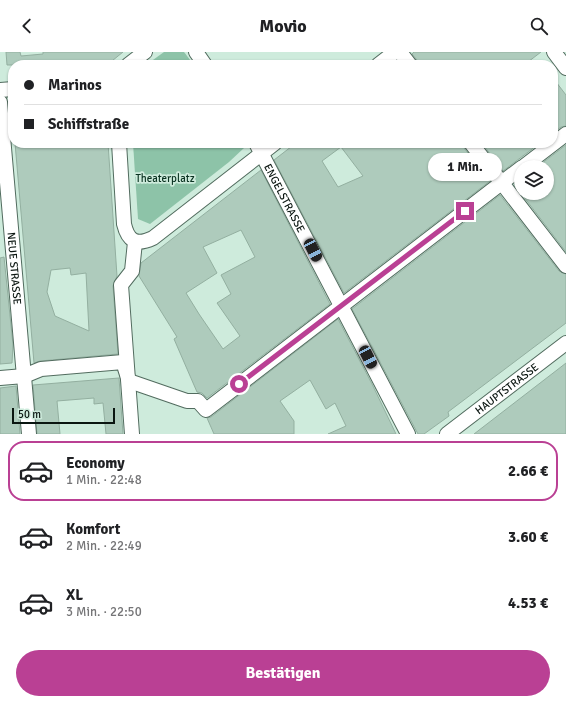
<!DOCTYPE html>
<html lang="de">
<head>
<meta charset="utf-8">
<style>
  :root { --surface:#fff; --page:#f6f6f6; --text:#202124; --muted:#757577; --line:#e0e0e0; --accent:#ba4094 }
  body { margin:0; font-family:Signika,sans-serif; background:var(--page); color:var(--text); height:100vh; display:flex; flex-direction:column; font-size:15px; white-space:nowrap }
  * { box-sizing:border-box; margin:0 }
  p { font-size:13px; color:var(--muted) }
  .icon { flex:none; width:22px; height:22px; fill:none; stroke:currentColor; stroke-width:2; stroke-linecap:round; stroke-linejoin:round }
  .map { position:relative; height:382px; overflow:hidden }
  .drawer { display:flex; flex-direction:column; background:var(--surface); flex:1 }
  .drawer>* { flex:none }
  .guide { position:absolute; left:8px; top:8px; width:550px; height:88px; border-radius:16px; box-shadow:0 1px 3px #0004; display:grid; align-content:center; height:88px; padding:0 16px; background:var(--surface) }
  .controls { position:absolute; left:514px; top:108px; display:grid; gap:8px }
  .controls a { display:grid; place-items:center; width:40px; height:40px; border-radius:50%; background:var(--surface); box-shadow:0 1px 3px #0004; font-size:20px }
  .scale { position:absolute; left:12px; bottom:10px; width:103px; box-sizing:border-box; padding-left:4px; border:2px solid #0a1510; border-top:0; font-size:11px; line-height:14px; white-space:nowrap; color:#0a1510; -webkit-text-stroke:3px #ceebdc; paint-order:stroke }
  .end { position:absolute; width:18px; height:18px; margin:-9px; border:5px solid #ba4094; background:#fff; box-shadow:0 0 0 2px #fff }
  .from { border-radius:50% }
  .bubble { position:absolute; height:28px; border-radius:14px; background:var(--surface); box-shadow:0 1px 3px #0004; font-size:13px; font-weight:700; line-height:28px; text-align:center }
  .car { position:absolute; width:12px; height:24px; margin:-12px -6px; border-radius:5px; box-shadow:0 0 3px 1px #0007; background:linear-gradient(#222 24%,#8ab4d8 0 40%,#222 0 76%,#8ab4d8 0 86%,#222 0) }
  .guide b { display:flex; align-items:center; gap:14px; height:38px; font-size:15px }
  .guide b+b { border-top:1px solid var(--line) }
  .guide i { width:10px; height:10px; background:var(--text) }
  ul { padding:7px 0 0; list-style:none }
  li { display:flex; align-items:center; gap:12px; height:60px; margin:0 8px 6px; padding:0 8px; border:2px solid transparent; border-radius:16px }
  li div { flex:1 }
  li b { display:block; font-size:15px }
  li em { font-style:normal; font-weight:700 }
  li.active { border-color:var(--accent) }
  li>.icon { width:36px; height:36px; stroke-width:1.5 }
  .primary-button { display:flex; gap:8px; margin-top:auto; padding:8px 16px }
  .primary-button a { flex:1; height:46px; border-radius:24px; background:var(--accent); color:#fff; font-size:16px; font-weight:700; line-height:46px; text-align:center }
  header { display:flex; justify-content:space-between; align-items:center; height:52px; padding:0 16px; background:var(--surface); font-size:18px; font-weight:700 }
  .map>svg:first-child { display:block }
  .green { fill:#8dc3a8 }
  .building { fill:#aecbbc; stroke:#93afa0; fill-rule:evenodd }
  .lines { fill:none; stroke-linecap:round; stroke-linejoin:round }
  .minor-casing { stroke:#526c5f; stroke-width:16 }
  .minor { stroke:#fff; stroke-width:14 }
  .route { stroke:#ba4094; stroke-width:5 }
  .labels { text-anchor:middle; stroke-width:3.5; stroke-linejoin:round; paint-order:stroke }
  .park-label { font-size:11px; fill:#0b3322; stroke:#ceebdc }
  .street-label { font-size:11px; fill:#0a1510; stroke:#ceebdc }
</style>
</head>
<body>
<header><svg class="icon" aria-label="back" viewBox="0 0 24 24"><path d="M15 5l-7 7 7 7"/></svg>Movio<svg class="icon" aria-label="search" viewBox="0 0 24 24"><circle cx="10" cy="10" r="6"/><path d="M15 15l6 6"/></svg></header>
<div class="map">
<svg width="566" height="382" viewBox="0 0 566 382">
  <rect width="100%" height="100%" fill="#ceebdc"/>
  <g class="green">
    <path d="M164,0H184L194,13H146Z"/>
    <path d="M133,91H242L244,96L229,110L150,172L138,167Z"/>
  </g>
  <g class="building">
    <path d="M6,0H20L21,4L43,2V0H123L107,13H7Z"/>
    <path d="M414,0H541L524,13H418L417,8L412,2Z"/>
    <path d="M553,26L566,43V74L561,75L553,81Z"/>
    <path d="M15,91H108L117,224L113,234L118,302L40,309L34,311ZM70,216L71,223L86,221L89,279L55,264L47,240L51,218Z"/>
    <path d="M296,91H463L464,96L490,129L344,241L274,108ZM341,95L363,124L338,135L322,109Z"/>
    <path d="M482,91H540L503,119Z"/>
    <path d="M566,93V200L514,132L521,127V141H547V115H537Z"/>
    <path d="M261,118L330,252L207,346L202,341L197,340L174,287L177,285L139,224L141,211ZM241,178L255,205L221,223L231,242L217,251L240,284L223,297L199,262L186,241L217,221L203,195Z"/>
    <path d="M500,143L559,219L566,222V271L448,360L449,364L424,382H418L352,257Z"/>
    <path d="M4,205L13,293L12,311L0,312V206Z"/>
    <path d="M338,267L372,332L396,382H328L346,374L335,351L326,357L310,328L280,349L294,369V382H214L207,366L211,365Z"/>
    <path d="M566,311V382H474L557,318Z"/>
    <path d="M119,326L123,382H106L103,351L94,352V346L57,349L60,382H37L33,333Z"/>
    <path d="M16,334L20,382H0V336Z"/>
  </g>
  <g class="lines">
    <defs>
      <g id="minor">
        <path d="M196,0L205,13"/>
        <path d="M400,0L410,13"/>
        <path d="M554,0L566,16"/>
        <path d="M128,13L145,0"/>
        <path d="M378,13L395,0"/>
        <path d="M0,38L13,37"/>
        <path id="s1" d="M0,50L29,382"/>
        <path d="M119,91L124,172C128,189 136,194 153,186L275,91"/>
        <path id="s2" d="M256,91L408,382"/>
        <path d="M471,91L566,214"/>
        <path d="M523,115L566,82"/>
        <path d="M0,326L24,324L41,317L123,310L129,329L187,349H198L206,358L521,116"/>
        <path d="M132,382L121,233L132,219L135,190"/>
        <path id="s3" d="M447,382L566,291"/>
      </g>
    </defs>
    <use href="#minor" class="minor-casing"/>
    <use href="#minor" class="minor"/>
  </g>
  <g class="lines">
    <path class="route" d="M239,332L465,159"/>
  </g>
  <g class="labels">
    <g class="park-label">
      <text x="165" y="130">Theaterplatz</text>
    </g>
    <g class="street-label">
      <text dy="4" stroke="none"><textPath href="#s2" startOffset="62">ENGELSTRASSE</textPath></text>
      <text dy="4" stroke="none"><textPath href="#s1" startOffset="167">NEUE STRASSE</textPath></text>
      <text dy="4" stroke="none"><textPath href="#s3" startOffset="75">HAUPTSTRASSE</textPath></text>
    </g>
  </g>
</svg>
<div class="controls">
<a><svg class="icon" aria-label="layers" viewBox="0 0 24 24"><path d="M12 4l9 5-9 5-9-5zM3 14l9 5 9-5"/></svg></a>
</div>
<div class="scale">50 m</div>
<i class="end from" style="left:239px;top:332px"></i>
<i class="end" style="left:465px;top:159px"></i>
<div class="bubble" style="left:428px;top:101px;width:74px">1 Min.</div>
<i class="car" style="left:313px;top:198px;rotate:153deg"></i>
<i class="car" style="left:368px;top:305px;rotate:153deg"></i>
<div class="guide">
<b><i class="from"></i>Marinos</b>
<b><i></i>Schiffstraße</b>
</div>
</div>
<section class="drawer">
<ul>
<li class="active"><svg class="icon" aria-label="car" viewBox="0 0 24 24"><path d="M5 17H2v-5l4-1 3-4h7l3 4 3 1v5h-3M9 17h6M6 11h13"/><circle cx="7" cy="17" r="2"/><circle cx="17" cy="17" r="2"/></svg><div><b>Economy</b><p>1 Min. · 22:48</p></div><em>2.66 €</em></li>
<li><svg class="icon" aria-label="car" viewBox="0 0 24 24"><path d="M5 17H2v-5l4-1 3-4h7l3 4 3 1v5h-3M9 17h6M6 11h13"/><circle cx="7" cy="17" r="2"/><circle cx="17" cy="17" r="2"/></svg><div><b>Komfort</b><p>2 Min. · 22:49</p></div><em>3.60 €</em></li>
<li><svg class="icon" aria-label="car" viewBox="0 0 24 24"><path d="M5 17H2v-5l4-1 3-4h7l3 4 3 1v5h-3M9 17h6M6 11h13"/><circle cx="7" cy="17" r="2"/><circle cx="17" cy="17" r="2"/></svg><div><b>XL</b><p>3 Min. · 22:50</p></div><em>4.53 €</em></li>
</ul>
<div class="primary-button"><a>Bestätigen</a></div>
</section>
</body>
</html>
